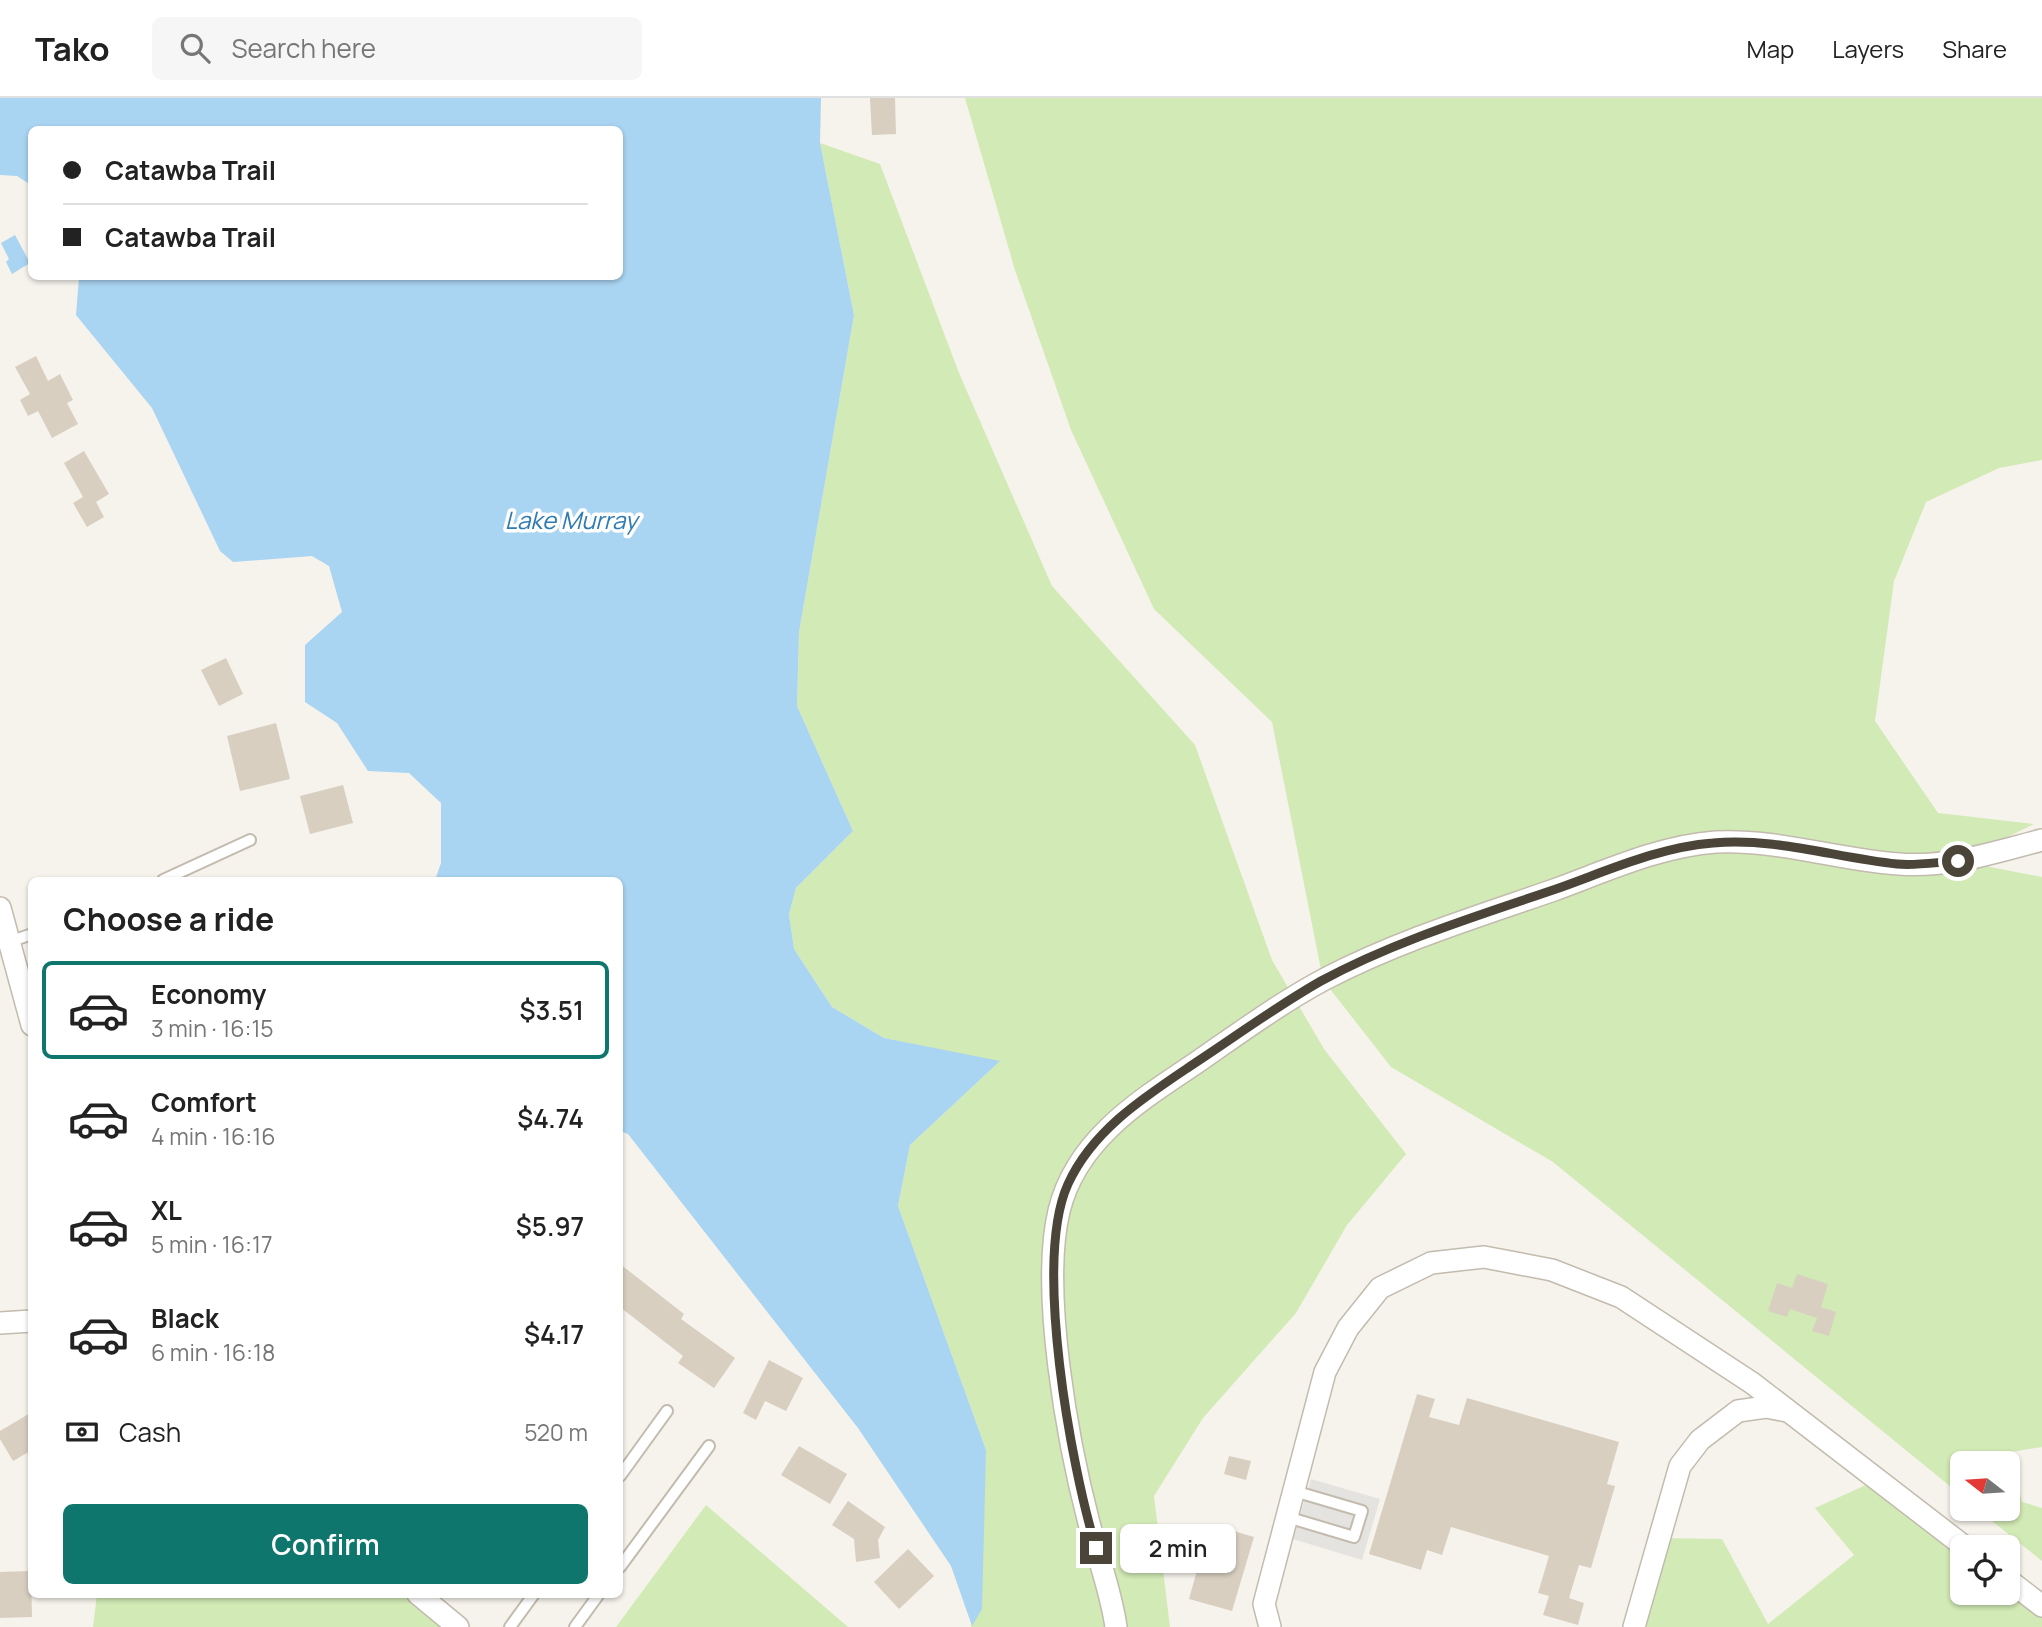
<!DOCTYPE html>
<html lang="en">
<head>
<meta charset="utf-8">
<style>
  :root { --surface:#fff; --page:#f6f6f6; --text:#222; --muted:#767676; --line:#e0e0e0; --accent:#0f766e }
  body { margin:0; font-family:Manrope,sans-serif; background:var(--page); color:var(--text); height:100vh; display:flex; flex-direction:column; font-size:26px; white-space:nowrap }
  * { box-sizing:border-box; margin:0 }
  p { font-size:23px; color:var(--muted) }
  .icon { flex:none; width:38px; height:38px; fill:none; stroke:currentColor; stroke-width:2; stroke-linecap:round; stroke-linejoin:round }
  .map { position:relative; flex:1; overflow:hidden }
  .panel { position:absolute; left:28px; top:779px; width:595px; height:721px; display:flex; flex-direction:column; background:var(--surface); border-radius:10px; box-shadow:0 2px 5px #0004 }
  .panel>* { flex:none }
  .guide { position:absolute; left:28px; top:28px; width:595px; height:154px; border-radius:10px; box-shadow:0 2px 5px #0004; display:grid; align-content:center; height:154px; padding:0 35px; background:var(--surface) }
  .needle { width:46px; rotate:287deg }
  .buttons { position:absolute; left:1950px; top:1353px; display:grid; gap:14px }
  .buttons a { display:grid; place-items:center; width:70px; height:70px; border-radius:10px; background:var(--surface); box-shadow:0 2px 5px #0004; font-size:35px }
  .end { position:absolute; width:32px; height:32px; margin:-16px; border:9px solid #4b4439; background:#fff; box-shadow:0 0 0 4px #fff }
  .from { border-radius:50% }
  .bubble { position:absolute; height:49px; border-radius:10px; background:var(--surface); box-shadow:0 2px 5px #0004; font-size:23px; font-weight:600; line-height:49px; text-align:center }
  .guide b { display:flex; align-items:center; gap:24px; height:66px; font-size:26px }
  .guide b+b { border-top:2px solid var(--line) }
  .guide i { width:18px; height:18px; background:var(--text) }
  ul { padding:0; list-style:none }
  li { display:flex; align-items:center; gap:21px; height:98px; margin:0 14px 10px; padding:0 21px; border:4px solid transparent; border-radius:10px }
  li div { flex:1 }
  li b { display:block; font-size:26px }
  li em { font-style:normal; font-weight:600 }
  li.selected { border-color:var(--accent) }
  li>.icon { width:63px; height:63px; stroke-width:1.5 }
  h2 { padding:0 35px; font-size:32px; line-height:84px }
  .pay { display:flex; align-items:center; gap:18px; height:77px; padding:0 35px; font-size:26px }
  .pay p { margin-inline-start:auto }
  .primary-button { display:flex; gap:14px; margin-top:auto; padding:14px 35px }
  .primary-button a { flex:1; height:80px; border-radius:10px; background:var(--accent); color:#fff; font-size:28px; font-weight:600; line-height:80px; text-align:center }
  header { display:flex; align-items:center; gap:42px; box-sizing:border-box; height:98px; padding:0 35px; background:var(--surface); border-bottom:2px solid var(--line) }
  header strong { font-size:33px }
  nav { display:flex; gap:38px; margin-inline-start:auto; font-size:24px }
  .search { width:490px; height:63px; background:var(--page); display:flex; align-items:center; gap:18px; box-sizing:border-box; padding:0 24px; border-radius:10px; color:var(--muted); font-size:26px }
  .map>svg:first-child { display:block }
  .green { fill:#d2eab5 }
  .parking { fill:#e5e3e0 }
  .water { fill:#a9d4f2 }
  .building { fill:#d8cfc1 }
  .lines { fill:none; stroke-linecap:round; stroke-linejoin:round }
  .lane-casing { stroke:#c2bbae; stroke-width:14 }
  .street-casing { stroke:#c2bbae; stroke-width:24 }
  .lane { stroke:#fff; stroke-width:10 }
  .street { stroke:#fff; stroke-width:21 }
  .route { stroke:#4b4439; stroke-width:9 }
  .labels { text-anchor:middle; stroke-width:7; stroke-linejoin:round; paint-order:stroke }
  .water-label { font-size:24px; font-style:italic; fill:#2e7ab2; stroke:#fff }
</style>
</head>
<body>
<header>
<strong>Tako</strong>
<div class="search"><svg class="icon" aria-label="search" viewBox="0 0 24 24"><circle cx="10" cy="10" r="6"/><path d="M15 15l6 6"/></svg>Search here</div>
<nav><a>Map</a><a>Layers</a><a>Share</a></nav>
</header>
<div class="map">
<svg width="2042" height="1529" viewBox="0 0 2042 1529">
  <rect width="100%" height="100%" fill="#f6f3ec"/>
  <g class="green">
    <path d="M965,0H2042V362L1999,370L1926,404L1894,483L1875,623L1938,715L2034,726L1959,763L2042,779V1349L2011,1354L2022,1404L2042,1410V1463L1977,1411L2007,1410V1365H1962V1398L1553,1064L1391,969L1323,882L1272,624L1154,511L1071,332L1015,172Z"/>
    <path d="M820,45L880,66L959,275L1052,488L1195,647L1272,862L1324,951L1406,1056L1347,1127L1296,1215L1203,1320L1154,1398L1170,1529H971L986,1352L898,1108L910,1047L999,964L884,940L832,909L794,851L789,816L796,790L853,733L797,608L799,534L854,217Z"/>
    <path d="M1877,1382L1962,1449V1494H2007V1481L2042,1508V1529H1634L1660,1440L1722,1441L1768,1526L1854,1457L1815,1410Z"/>
    <path d="M706,1407L848,1529H616Z"/>
    <path d="M97,1496H418L458,1529H93Z"/>
  </g>
  <path class="parking" d="M1311,1381L1380,1401L1362,1462L1293,1441Z"/>
  <g class="water">
    <path d="M0,0H821L820,45L854,217L799,534L797,608L853,733L796,790L789,816L794,851L832,909L884,940L1000,963L910,1047L898,1108L986,1352L982,1511L972,1528L951,1468L858,1330L628,1036L620,1033V782H435L441,765V705L409,675L368,673L337,625L305,604V547L342,514L329,468L312,458L233,464L220,453L152,310L76,217L79,179L620,178V32H32L31,87L17,78L0,77Z"/>
    <path d="M15,137L30,165L12,176L6,164L9,161L1,145Z"/>
  </g>
  <g class="building">
    <path d="M870,0H895L896,36L872,37Z"/>
    <path d="M36,258L48,283L60,276L73,302L67,305L78,326L52,340L38,313L28,318L20,302L30,296L15,269Z"/>
    <path d="M84,353L109,396L96,404L104,419L87,429L73,405L83,399L64,365Z"/>
    <path d="M226,560L243,596L219,608L201,572Z"/>
    <path d="M276,625L290,681L240,693L227,638Z"/>
    <path d="M343,687L353,725L310,736L300,698Z"/>
    <path d="M620,1166L684,1216L681,1221L735,1260L714,1290L678,1265L683,1258L620,1209Z"/>
    <path d="M1797,1176L1828,1186L1821,1209L1836,1214L1829,1238L1812,1233L1817,1220L1790,1211L1787,1219L1768,1213L1777,1185L1792,1190Z"/>
    <path d="M769,1262L803,1280L786,1313L765,1303L756,1322L743,1315Z"/>
    <path d="M1417,1296L1435,1301L1429,1319L1459,1327L1467,1300L1619,1344L1607,1386L1615,1388L1591,1470L1579,1467L1569,1500L1584,1505L1578,1527L1543,1517L1549,1498L1538,1495L1549,1458L1451,1429L1442,1457L1427,1452L1421,1472L1369,1456Z"/>
    <path d="M32,1314V1352L13,1363L0,1341V1333Z"/>
    <path d="M799,1348L847,1376L830,1406L781,1377Z"/>
    <path d="M1229,1358L1251,1363L1246,1382L1224,1376Z"/>
    <path d="M848,1403L885,1429L878,1442L880,1460L856,1464L854,1441L832,1427Z"/>
    <path d="M1210,1426L1254,1439L1232,1513L1189,1501Z"/>
    <path d="M908,1451L934,1478L899,1511L874,1484Z"/>
    <path d="M31,1473L32,1519L0,1520V1474Z"/>
  </g>
  <g class="lines">
    <defs>
      <g id="lane">
        <path d="M163,782L250,742"/>
        <path d="M9,844L32,836"/>
        <path d="M620,1378L667,1313"/>
        <path d="M1287,1419L1354,1439L1362,1413L1294,1393"/>
        <path d="M620,1469L709,1348"/>
        <path d="M510,1529L534,1496"/>
        <path d="M575,1529L599,1496"/>
      </g>
      <g id="street">
        <path d="M0,810L32,927"/>
        <path d="M0,1225L32,1223"/>
        <path d="M2007,1481L2042,1508"/>
        <path d="M418,1496L458,1529"/>
        <path d="M1116,1529C1111,1493 1098,1460 1089,1425C1068,1345 1040,1193 1059,1113C1076,1042 1139,1003 1196,965C1238,936 1280,905 1325,881C1398,843 1476,819 1554,792C1606,773 1660,748 1716,744C1777,741 1838,762 1899,766C1948,770 1995,754 2042,742"/>
        <path d="M1270,1529L1264,1506L1325,1274L1348,1230L1380,1190L1431,1165L1484,1159L1552,1172L1621,1199L1752,1285L1965,1449"/>
        <path d="M1634,1529L1680,1368L1700,1342L1738,1313L1766,1309L1787,1313"/>
      </g>
    </defs>
    <use href="#lane" class="lane-casing"/>
    <use href="#street" class="street-casing"/>
    <use href="#lane" class="lane"/>
    <use href="#street" class="street"/>
  </g>
  <g class="lines">
    <path class="route" d="M1096,1450C1071,1368 1033,1163 1068,1086C1093,1031 1146,998 1195,965C1236,938 1277,908 1321,883C1395,843 1477,818 1556,791C1607,773 1659,749 1713,745C1774,739 1837,760 1897,766C1916,768 1938,764 1958,763"/>
  </g>
  <g class="labels">
    <g class="water-label">
      <text x="571" y="431">Lake Murray</text>
    </g>
  </g>
</svg>
<div class="buttons">
<a><svg class="needle" viewBox="-14 -14 28 28"><path d="M0-13l5 13h-10z" fill="#e53935"/><path d="M0 13l5-13h-10z" fill="#767676"/></svg></a>
<a><svg class="icon" aria-label="locate" viewBox="0 0 24 24"><circle cx="12" cy="12" r="6"/><path d="M12 2v4M12 18v4M2 12h4M18 12h4"/></svg></a>
</div>
<i class="end from" style="left:1958px;top:763px"></i>
<i class="end" style="left:1096px;top:1450px"></i>
<div class="bubble" style="left:1120px;top:1426px;width:116px">2 min</div>
<div class="guide">
<b><i class="from"></i>Catawba Trail</b>
<b><i></i>Catawba Trail</b>
</div>
<section class="panel">
<h2>Choose a ride</h2>
<ul>
<li class="selected"><svg class="icon" aria-label="car" viewBox="0 0 24 24"><path d="M5 17H2v-5l4-1 3-4h7l3 4 3 1v5h-3M9 17h6M6 11h13"/><circle cx="7" cy="17" r="2"/><circle cx="17" cy="17" r="2"/></svg><div><b>Economy</b><p>3 min · 16:15</p></div><em>$3.51</em></li>
<li><svg class="icon" aria-label="car" viewBox="0 0 24 24"><path d="M5 17H2v-5l4-1 3-4h7l3 4 3 1v5h-3M9 17h6M6 11h13"/><circle cx="7" cy="17" r="2"/><circle cx="17" cy="17" r="2"/></svg><div><b>Comfort</b><p>4 min · 16:16</p></div><em>$4.74</em></li>
<li><svg class="icon" aria-label="car" viewBox="0 0 24 24"><path d="M5 17H2v-5l4-1 3-4h7l3 4 3 1v5h-3M9 17h6M6 11h13"/><circle cx="7" cy="17" r="2"/><circle cx="17" cy="17" r="2"/></svg><div><b>XL</b><p>5 min · 16:17</p></div><em>$5.97</em></li>
<li><svg class="icon" aria-label="car" viewBox="0 0 24 24"><path d="M5 17H2v-5l4-1 3-4h7l3 4 3 1v5h-3M9 17h6M6 11h13"/><circle cx="7" cy="17" r="2"/><circle cx="17" cy="17" r="2"/></svg><div><b>Black</b><p>6 min · 16:18</p></div><em>$4.17</em></li>
</ul>
<div class="pay"><svg class="icon" aria-label="cash" viewBox="0 0 24 24"><path d="M3 7h18v10H3z"/><circle cx="12" cy="12" r="2"/></svg>Cash<p>520 m</p></div>
<div class="primary-button"><a>Confirm</a></div>
</section>
</div>
</body>
</html>
